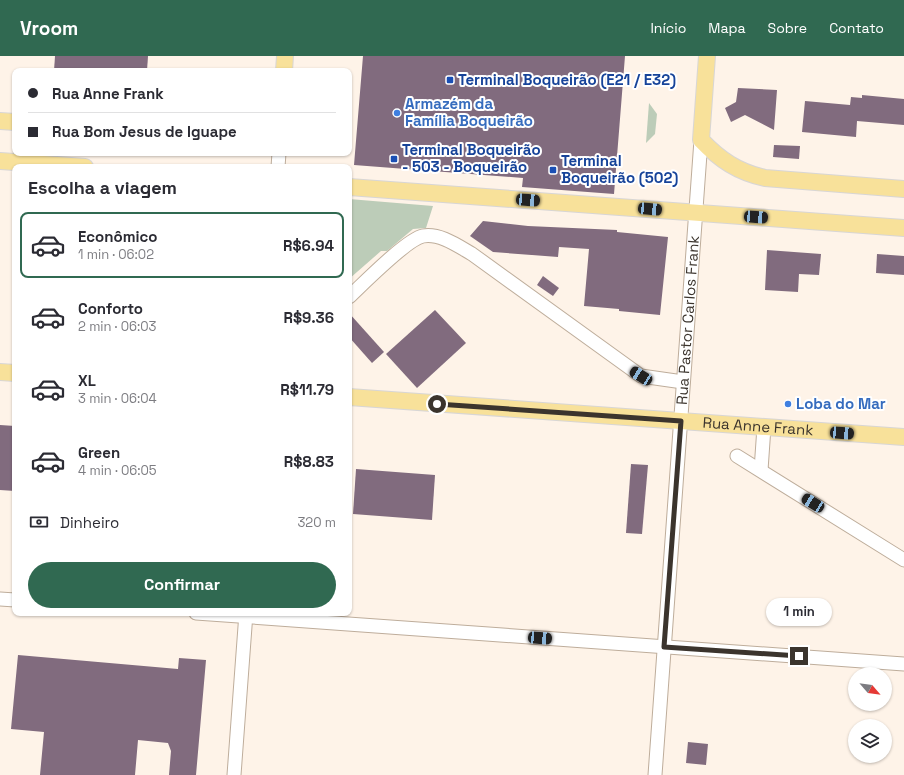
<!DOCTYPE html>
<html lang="pt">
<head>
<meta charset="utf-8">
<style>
  :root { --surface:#fff; --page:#f7f7f7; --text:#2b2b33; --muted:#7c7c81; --line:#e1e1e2; --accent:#306951 }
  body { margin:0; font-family:"Space Grotesk",sans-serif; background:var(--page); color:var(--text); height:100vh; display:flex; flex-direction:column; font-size:15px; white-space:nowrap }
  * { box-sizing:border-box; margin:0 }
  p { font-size:13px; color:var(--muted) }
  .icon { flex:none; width:22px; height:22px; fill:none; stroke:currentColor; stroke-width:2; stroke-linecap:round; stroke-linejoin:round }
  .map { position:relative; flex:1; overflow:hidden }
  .details { position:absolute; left:12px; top:108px; width:340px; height:452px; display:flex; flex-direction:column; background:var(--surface); border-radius:8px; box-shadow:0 1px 3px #0004 }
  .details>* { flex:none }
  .top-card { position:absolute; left:12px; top:12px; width:340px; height:88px; border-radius:8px; box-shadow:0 1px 3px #0004; display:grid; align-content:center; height:88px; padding:0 16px; background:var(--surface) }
  .needle { width:26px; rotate:118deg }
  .fabs { position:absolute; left:848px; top:611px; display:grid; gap:8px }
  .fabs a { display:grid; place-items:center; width:44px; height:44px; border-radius:50%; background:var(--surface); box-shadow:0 1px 3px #0004; font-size:20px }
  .end { position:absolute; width:18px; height:18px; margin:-9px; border:5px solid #3b342d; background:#fff; box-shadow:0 0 0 2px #fff }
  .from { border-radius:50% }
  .bubble { position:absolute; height:28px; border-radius:14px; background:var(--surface); box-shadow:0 1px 3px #0004; font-size:13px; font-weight:700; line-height:28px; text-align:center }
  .car { position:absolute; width:12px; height:24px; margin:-12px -6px; border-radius:5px; box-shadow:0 0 3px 1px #0007; background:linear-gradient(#222 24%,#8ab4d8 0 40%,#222 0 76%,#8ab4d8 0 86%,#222 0) }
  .top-card b { display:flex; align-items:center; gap:14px; height:38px; font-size:15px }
  .top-card b+b { border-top:1px solid var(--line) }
  .top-card i { width:10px; height:10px; background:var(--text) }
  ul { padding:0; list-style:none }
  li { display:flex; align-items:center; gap:12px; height:66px; margin:0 8px 6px; padding:0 8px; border:2px solid transparent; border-radius:8px }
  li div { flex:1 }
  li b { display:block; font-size:15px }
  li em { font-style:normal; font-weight:700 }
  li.active { border-color:var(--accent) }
  li>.icon { width:36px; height:36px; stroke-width:1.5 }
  h2 { padding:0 16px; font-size:18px; line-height:48px }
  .pay { display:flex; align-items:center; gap:10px; height:44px; padding:0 16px; font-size:15px }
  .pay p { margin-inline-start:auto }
  .primary-button { display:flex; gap:8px; margin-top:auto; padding:8px 16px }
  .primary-button a { flex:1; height:46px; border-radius:24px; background:var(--accent); color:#fff; font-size:16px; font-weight:700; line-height:46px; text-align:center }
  header { display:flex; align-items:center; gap:24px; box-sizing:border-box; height:56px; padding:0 20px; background:var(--accent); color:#fff }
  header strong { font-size:19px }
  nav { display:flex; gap:22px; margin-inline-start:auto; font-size:14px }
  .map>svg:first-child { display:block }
  .green { fill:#bcccb8 }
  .building { fill:#816b7e }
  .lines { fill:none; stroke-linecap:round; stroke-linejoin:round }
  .minor-casing { stroke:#bead9b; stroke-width:15 }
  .major-casing { stroke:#d8d6d5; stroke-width:18 }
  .minor { stroke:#fff; stroke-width:13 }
  .major { stroke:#f8e19a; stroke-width:16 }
  .route { stroke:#3b342d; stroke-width:5 }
  .transit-dot { fill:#1a4fb4; stroke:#fff; stroke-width:1.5 }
  .shop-dot { fill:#3f7fe0; stroke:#fff; stroke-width:1.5 }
  .labels { text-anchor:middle; stroke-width:4; stroke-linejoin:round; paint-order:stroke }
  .transit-label { font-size:15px; font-weight:bold; fill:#164399; stroke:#fff; text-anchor:start }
  .shop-label { font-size:15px; font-weight:bold; fill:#366cbe; stroke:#fff; text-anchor:start }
  .street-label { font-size:15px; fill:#3b342d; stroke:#fff }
</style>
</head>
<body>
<header>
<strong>Vroom</strong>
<nav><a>Início</a><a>Mapa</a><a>Sobre</a><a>Contato</a></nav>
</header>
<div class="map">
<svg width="904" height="719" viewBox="0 0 904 719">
  <rect width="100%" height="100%" fill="#fef3e8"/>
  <g class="green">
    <path d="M649,47L657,58L655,78L646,87Z"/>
    <path d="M349,143L433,150L426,172L413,173L387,195H381L349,223Z"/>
  </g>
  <g class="building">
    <path d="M55,0H148L147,15H54Z"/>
    <path d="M363,0H625L614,138L522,131L523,122L354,109Z"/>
    <path d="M738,32L777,34L774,74L745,59L731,66L725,52L736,46Z"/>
    <path d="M862,39L904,43V69L857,65L856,81L802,76L805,45L850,49L851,41L862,42Z"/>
    <path d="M774,89L800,90L799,103L773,101Z"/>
    <path d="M483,165L528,170L617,174V176L668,181L660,259L619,255V253L584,250L589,193L559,191L558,201L493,196L470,180Z"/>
    <path d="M767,194L821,198L819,219L799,218L798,236L765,234Z"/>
    <path d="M877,198L904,200V219L876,217Z"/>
    <path d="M543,220L559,232L553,240L537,229Z"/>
    <path d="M435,254L466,287L417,332L386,298Z"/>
    <path d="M349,257L384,296L372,307L349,281Z"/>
    <path d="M0,369L15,370V435L0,434Z"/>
    <path d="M631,408L648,409L642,478L626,477Z"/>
    <path d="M356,413L435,419L432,464L353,458Z"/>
    <path d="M18,599L178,613L179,602L206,604L196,719H169L171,695L168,687L138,684L135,719H40L44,676L11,673Z"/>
    <path d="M688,686L708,688L706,709L686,707Z"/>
  </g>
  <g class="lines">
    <defs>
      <g id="minor">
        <path d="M278,111L279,97"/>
        <path d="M349,241C363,228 407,183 423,180C440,177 458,190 472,198L641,320L683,326"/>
        <path d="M737,400L904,504"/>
        <path d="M761,414L764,371"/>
        <path d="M0,543L15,544"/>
        <path d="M196,557L904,608"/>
        <path d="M234,719L246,557"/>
        <path id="s1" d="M655,719L701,84"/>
      </g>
      <g id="major">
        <path d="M707,0L701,84C720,104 738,116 765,122L904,133"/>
        <path d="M284,15L285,0"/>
        <path d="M0,65L15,66"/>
        <path d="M0,105L85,111"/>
        <path d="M349,131L904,172"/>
        <path d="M0,316L15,317"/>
        <path id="s2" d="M349,341L904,381"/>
      </g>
    </defs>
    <use href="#minor" class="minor-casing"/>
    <use href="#major" class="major-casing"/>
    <use href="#minor" class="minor"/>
    <use href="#major" class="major"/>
  </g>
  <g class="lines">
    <path class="route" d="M437,348L681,365L664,591L799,600"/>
  </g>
  <g class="transit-dot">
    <rect x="446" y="20" width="8" height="8" rx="2"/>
    <rect x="390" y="99" width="8" height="8" rx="2"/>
    <rect x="549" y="110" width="8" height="8" rx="2"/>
  </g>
  <g class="shop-dot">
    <circle cx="397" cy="57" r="4"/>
    <circle cx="788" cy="348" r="4"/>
  </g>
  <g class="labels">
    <g class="transit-label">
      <text x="458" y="29">Terminal Boqueirão (E21 / E32)</text>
      <text x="402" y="99">Terminal Boqueirão<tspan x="402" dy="17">- 503 - Boqueirão</tspan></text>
      <text x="561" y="110">Terminal<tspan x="561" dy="17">Boqueirão (502)</tspan></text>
    </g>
    <g class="shop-label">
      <text x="405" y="53">Armazém da<tspan x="405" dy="17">Família Boqueirão</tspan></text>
      <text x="796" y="353">Loba do Mar</text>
    </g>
    <g class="street-label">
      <text dy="5" stroke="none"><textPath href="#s1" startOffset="456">Rua Pastor Carlos Frank</textPath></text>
      <text dy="5" stroke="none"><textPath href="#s2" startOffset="410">Rua Anne Frank</textPath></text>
    </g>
  </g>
</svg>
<div class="fabs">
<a><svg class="needle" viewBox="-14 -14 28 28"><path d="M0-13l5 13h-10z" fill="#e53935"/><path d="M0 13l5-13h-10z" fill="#7c7c81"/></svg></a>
<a><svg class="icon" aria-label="layers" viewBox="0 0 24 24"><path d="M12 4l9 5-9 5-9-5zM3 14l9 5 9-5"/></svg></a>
</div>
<i class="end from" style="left:437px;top:348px"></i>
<i class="end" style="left:799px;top:600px"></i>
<div class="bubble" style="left:766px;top:542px;width:66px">1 min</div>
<i class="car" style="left:528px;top:144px;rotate:94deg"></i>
<i class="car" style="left:650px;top:153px;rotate:95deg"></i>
<i class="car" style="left:756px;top:161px;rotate:94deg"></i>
<i class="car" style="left:641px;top:320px;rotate:302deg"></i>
<i class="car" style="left:842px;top:377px;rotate:94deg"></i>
<i class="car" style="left:813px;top:447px;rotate:302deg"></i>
<i class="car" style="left:540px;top:582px;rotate:94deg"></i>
<div class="top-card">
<b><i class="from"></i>Rua Anne Frank</b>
<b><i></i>Rua Bom Jesus de Iguape</b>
</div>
<section class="details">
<h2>Escolha a viagem</h2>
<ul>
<li class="active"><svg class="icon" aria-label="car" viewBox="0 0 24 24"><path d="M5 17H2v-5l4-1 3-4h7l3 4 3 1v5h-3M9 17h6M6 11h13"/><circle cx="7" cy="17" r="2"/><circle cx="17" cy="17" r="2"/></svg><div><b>Econômico</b><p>1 min · 06:02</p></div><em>R$6.94</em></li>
<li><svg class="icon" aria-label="car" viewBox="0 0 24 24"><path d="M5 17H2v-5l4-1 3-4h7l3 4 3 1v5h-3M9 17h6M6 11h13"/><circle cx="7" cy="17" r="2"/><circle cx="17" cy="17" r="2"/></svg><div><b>Conforto</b><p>2 min · 06:03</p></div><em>R$9.36</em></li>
<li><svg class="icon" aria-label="car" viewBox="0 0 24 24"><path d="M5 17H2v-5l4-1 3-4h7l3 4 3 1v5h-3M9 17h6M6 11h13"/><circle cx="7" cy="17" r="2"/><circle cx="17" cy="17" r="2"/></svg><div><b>XL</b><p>3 min · 06:04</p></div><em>R$11.79</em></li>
<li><svg class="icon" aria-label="car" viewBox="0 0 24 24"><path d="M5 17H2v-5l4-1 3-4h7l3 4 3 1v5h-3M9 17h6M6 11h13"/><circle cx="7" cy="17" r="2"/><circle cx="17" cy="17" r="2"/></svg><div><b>Green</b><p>4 min · 06:05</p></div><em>R$8.83</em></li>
</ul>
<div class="pay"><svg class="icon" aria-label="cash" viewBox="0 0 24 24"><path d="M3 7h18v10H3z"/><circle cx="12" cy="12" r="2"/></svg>Dinheiro<p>320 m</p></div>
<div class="primary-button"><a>Confirmar</a></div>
</section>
</div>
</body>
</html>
